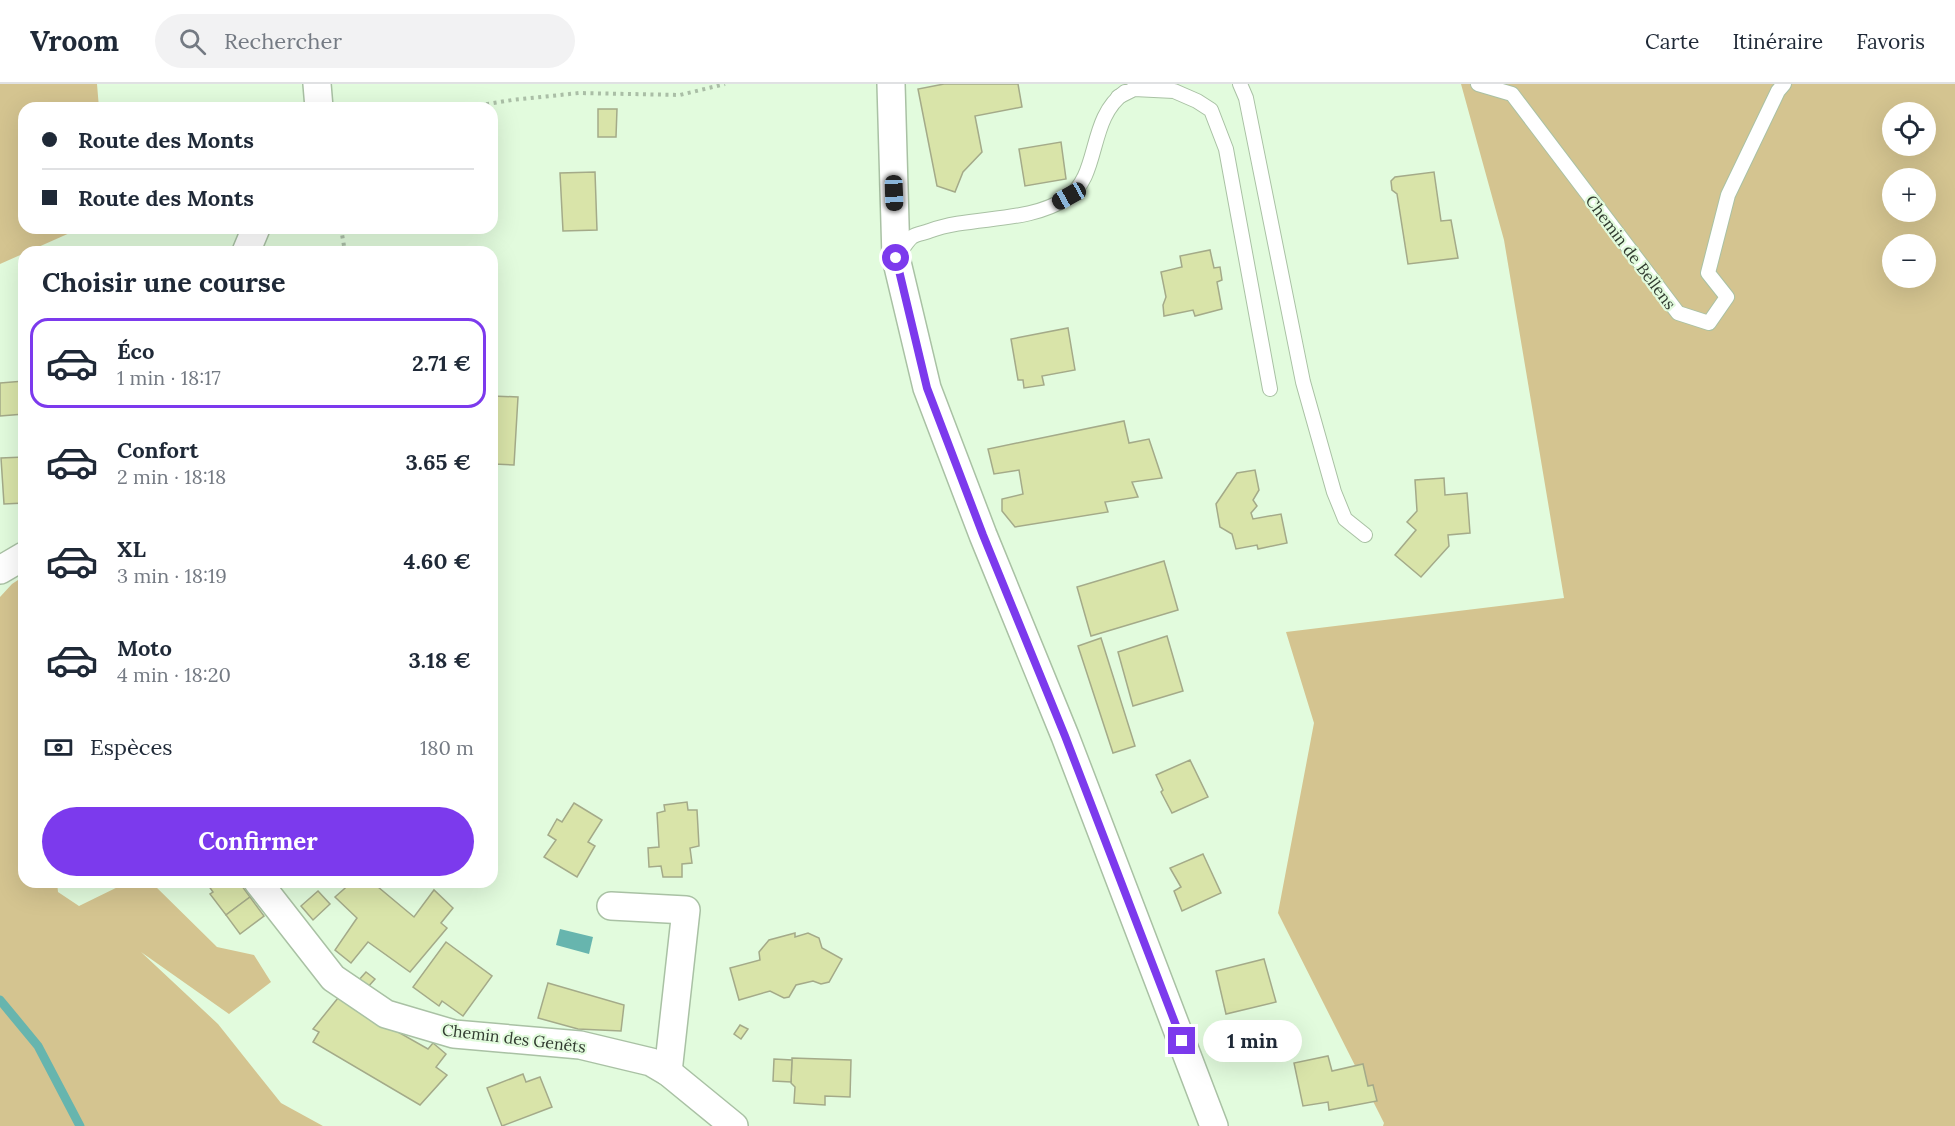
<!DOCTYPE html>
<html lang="fr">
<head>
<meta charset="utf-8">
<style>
  :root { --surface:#fff; --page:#f2f2f3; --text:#1f2937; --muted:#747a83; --line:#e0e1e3; --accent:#7c3aed }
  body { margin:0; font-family:Lora,serif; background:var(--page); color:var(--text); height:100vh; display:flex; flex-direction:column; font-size:22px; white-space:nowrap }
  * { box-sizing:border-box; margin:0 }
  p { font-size:20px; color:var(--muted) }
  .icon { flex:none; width:33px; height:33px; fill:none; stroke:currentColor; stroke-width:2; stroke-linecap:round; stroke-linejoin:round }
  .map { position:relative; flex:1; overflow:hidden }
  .details { position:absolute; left:18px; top:162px; width:480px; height:642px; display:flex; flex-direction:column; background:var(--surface); border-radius:18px; box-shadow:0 6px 24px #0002 }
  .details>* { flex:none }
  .banner { position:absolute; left:18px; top:18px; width:480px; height:132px; border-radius:18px; box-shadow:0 6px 24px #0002; display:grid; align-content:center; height:132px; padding:0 24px; background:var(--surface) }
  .buttons { position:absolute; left:1882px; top:18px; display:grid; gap:12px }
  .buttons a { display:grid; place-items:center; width:54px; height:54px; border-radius:50%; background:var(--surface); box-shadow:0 6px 24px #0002; font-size:30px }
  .end { position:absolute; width:27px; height:27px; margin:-14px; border:8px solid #7c3aed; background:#fff; box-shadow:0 0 0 3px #fff }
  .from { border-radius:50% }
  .bubble { position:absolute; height:42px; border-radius:21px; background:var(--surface); box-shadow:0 6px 24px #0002; font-size:20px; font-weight:700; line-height:42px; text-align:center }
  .car { position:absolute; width:18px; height:36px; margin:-18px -9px; border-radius:8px; box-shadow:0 0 4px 2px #0007; background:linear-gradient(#222 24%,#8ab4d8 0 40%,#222 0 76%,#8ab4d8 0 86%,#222 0) }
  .banner b { display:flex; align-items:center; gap:21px; height:57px; font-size:22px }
  .banner b+b { border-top:2px solid var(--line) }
  .banner i { width:15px; height:15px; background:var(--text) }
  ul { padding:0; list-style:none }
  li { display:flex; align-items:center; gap:18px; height:90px; margin:0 12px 9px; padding:0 12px; border:3px solid transparent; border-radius:18px }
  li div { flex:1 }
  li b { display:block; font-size:22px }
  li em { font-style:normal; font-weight:700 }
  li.selected { border-color:var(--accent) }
  li>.icon { width:54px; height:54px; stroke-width:1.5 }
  h2 { padding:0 24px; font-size:27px; line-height:72px }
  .pay { display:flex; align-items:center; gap:15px; height:66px; padding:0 24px; font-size:22px }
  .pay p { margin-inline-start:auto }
  .action { display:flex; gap:12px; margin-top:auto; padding:12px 24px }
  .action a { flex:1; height:69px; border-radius:36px; background:var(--accent); color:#fff; font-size:24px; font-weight:700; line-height:69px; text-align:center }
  header { display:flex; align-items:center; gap:36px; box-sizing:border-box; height:84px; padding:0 30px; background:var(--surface); border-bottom:2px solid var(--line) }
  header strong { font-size:28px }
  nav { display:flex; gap:33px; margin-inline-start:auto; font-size:21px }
  .search { width:420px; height:54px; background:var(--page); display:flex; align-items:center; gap:15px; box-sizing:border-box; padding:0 21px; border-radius:33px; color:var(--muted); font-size:22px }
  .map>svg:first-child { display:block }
  .green { fill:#d4c490; fill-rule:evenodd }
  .water { fill:#67b5ae }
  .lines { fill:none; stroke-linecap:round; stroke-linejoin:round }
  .stream { stroke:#67b5ae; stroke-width:9 }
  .building { fill:#d9e4a9; stroke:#a4aa89; stroke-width:1.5 }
  .service-casing { stroke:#a9c1a4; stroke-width:16 }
  .minor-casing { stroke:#a9c1a4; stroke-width:30 }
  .path { stroke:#aabea6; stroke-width:4; stroke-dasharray:3 4.5; stroke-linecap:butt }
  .service { stroke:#fff; stroke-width:14 }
  .minor { stroke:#fff; stroke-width:27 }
  .route { stroke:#7c3aed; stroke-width:8 }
  .labels { text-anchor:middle; stroke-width:4.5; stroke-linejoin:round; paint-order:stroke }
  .street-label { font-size:16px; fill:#313b30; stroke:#e2fbdd }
</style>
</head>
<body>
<header>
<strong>Vroom</strong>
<div class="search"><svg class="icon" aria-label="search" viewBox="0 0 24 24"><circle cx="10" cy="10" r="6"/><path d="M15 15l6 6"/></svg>Rechercher</div>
<nav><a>Carte</a><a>Itinéraire</a><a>Favoris</a></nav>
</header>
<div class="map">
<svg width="1955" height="1042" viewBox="0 0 1955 1042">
  <rect width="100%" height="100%" fill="#e2fbdd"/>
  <g class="green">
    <path d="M0,0H97L99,24H24V144H81L0,180Z"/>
    <path d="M1461,0H1955V1042H1383L1384,1039L1278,829L1314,639L1286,548L1564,514L1504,156ZM1893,28H1926V62H1893ZM1893,94H1926V128H1893ZM1893,160H1926V194H1893Z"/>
    <path d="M24,492V798H57L58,808L79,822L128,798H151L217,863L254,871L271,898L229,930L141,868L218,940L281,1019L323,1042H0V513L12,500Z"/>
  </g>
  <path class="water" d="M560,845L593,853L589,870L556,861Z"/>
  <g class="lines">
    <path class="stream" d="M0,916L38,962L80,1042"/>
  </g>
  <g class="building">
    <path d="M944,0H1018L1022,23L975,32L982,68L963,88L955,108L937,102L918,5Z"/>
    <path d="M598,25H617L616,53H598Z"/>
    <path d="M1061,58L1066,95L1025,102L1019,65Z"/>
    <path d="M595,88L597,146L563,147L560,89Z"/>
    <path d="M1434,88L1441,137L1451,136L1458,174L1408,180L1397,110L1392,106L1391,97L1395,93Z"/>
    <path d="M1210,166L1214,184L1220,183L1222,196L1217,198L1222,225L1195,232L1193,226L1164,232L1163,221L1166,213L1161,188L1182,183L1180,172Z"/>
    <path d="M1068,244L1075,286L1042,292L1044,301L1024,304L1023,296H1018L1011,255Z"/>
    <path d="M24,297V330L0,332V299Z"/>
    <path d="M492,312L518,313L514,381L494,380L492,404Z"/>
    <path d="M1124,337L1129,359L1149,355L1162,394L1132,398L1138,413L1105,418L1108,428L1015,443L1002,427V415L1023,410L1019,386L994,390L988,365Z"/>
    <path d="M24,373V419L4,420L1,374Z"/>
    <path d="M1255,386L1259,406L1253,416L1257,422L1251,429L1253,435L1281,430L1287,459L1258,465L1257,461L1236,465L1232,450L1220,443L1216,420L1237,389Z"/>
    <path d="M1444,394L1445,411L1467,409L1470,449L1448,451L1449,462L1421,493L1395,471L1416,446L1407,438L1417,427L1415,396Z"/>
    <path d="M1164,477L1178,526L1091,552L1077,503Z"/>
    <path d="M1167,552L1183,607L1133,622L1118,568Z"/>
    <path d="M1101,554L1135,662L1113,669L1078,562Z"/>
    <path d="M1190,676L1208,713L1172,729L1161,708L1163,706L1156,691Z"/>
    <path d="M687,718L688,726H697L699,762L690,764L692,779L682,780V793H663L661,782L649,783L648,764L659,763L657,729L665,727L664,721Z"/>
    <path d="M574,719L602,736L588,758L595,762L577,793L544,773L556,756L548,751L557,735L562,738Z"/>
    <path d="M1203,770L1221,809L1182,827L1174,807L1181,803L1170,784Z"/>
    <path d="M206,798H239L250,813L226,831L210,810L213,808Z"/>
    <path d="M352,798H372L414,833L434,806L453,824L441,839L447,844L410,888L368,858L351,879L335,866L357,834L335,813Z"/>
    <path d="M318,807L330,820L313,836L301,822Z"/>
    <path d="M250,813L264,832L240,850L226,831Z"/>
    <path d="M795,849V853L808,849L819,854L822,864L842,875L829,898L821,900L813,897L796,901L789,913L784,914L770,907L739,916L730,884L760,876L759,868L769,856Z"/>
    <path d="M446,858L492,892L463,932L442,917L439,922L413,903Z"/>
    <path d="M1264,875L1276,918L1226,930L1216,887Z"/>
    <path d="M366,888L375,895L367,904L358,897Z"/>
    <path d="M548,899L624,921L621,947L578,945L538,934Z"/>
    <path d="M338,914L428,965L433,959L446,970L436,983L447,991L420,1021L313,958L319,948L313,945Z"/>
    <path d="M740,941L748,945L741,955L734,950Z"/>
    <path d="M1328,972L1332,987L1363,980L1368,1002L1373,1001L1377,1017L1329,1026L1328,1018L1303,1022L1294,979Z"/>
    <path d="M792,974L851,976L850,1013L825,1012V1021L794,1019L795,1003L791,999Z"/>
    <path d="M774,975L792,976L791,998L773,997Z"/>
    <path d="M523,990L526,998L540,993L552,1023L502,1042L487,1004Z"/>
  </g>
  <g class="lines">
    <defs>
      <g id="service">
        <path d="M1240,0L1246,14L1303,298L1334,408L1345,435L1365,451"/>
        <path d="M1478,0L1512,10L1678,229L1709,239L1727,213L1708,189L1728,111L1778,7L1784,0"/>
        <path d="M1118,13L1134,5L1174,7L1197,17L1211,26L1226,65L1270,305"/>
        <path d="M898,171C902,166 907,157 912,153C916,150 924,149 929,147C973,131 1027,140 1067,114C1101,91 1087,35 1125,8"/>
      </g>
      <g id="minor">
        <path d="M317,0L319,24"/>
        <path d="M891,0L896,174L927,304L983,451L1065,652L1214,1042"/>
        <path d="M246,168L256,144"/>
        <path d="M0,486L24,472"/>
        <path d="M258,798L333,894L386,930L454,950L580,961L651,978L668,988L734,1042"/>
        <path d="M611,822L686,826L668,988"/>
      </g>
    </defs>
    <use href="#service" class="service-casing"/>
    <use href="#minor" class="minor-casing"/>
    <g class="path">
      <path d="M464,24L512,16L579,9L680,11L725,0"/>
      <path d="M341,144L345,168"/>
    </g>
    <use href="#service" class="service"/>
    <use href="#minor" class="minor"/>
  </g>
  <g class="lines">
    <path class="route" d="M896,174L927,304L983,451L1065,652L1182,957"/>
  </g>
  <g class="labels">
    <g class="street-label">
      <text transform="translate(1631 168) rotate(53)" y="6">Chemin de Bellens</text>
      <text transform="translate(514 954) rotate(7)" y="6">Chemin des Genêts</text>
    </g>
  </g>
</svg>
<div class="buttons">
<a><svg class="icon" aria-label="locate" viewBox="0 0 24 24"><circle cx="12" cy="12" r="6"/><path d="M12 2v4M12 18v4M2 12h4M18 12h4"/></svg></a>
<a>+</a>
<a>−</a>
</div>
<i class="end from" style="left:896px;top:174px"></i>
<i class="end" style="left:1182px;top:957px"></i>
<div class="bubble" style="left:1203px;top:936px;width:99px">1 min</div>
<i class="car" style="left:894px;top:109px;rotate:178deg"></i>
<i class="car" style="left:1069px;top:112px;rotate:241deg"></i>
<div class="banner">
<b><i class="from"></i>Route des Monts</b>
<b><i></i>Route des Monts</b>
</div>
<section class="details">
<h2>Choisir une course</h2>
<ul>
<li class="selected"><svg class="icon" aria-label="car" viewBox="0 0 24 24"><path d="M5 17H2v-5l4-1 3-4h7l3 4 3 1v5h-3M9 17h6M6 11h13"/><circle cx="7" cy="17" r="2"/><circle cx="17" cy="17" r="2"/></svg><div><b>Éco</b><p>1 min · 18:17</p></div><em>2.71 €</em></li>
<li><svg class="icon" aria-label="car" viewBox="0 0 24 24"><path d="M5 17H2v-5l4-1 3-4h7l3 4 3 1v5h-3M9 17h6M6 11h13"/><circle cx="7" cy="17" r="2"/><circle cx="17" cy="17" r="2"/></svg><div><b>Confort</b><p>2 min · 18:18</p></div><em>3.65 €</em></li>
<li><svg class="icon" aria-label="car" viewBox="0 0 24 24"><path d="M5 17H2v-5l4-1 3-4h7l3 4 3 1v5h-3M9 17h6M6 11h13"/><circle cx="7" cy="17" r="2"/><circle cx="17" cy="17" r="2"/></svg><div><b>XL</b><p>3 min · 18:19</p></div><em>4.60 €</em></li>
<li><svg class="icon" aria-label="car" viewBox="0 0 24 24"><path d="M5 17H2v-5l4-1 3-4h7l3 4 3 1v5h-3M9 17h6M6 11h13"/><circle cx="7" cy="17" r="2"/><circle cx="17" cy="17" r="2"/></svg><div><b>Moto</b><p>4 min · 18:20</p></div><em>3.18 €</em></li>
</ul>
<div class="pay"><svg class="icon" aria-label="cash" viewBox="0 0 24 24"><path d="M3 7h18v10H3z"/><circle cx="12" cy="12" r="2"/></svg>Espèces<p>180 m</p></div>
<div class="action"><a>Confirmer</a></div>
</section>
</div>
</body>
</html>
